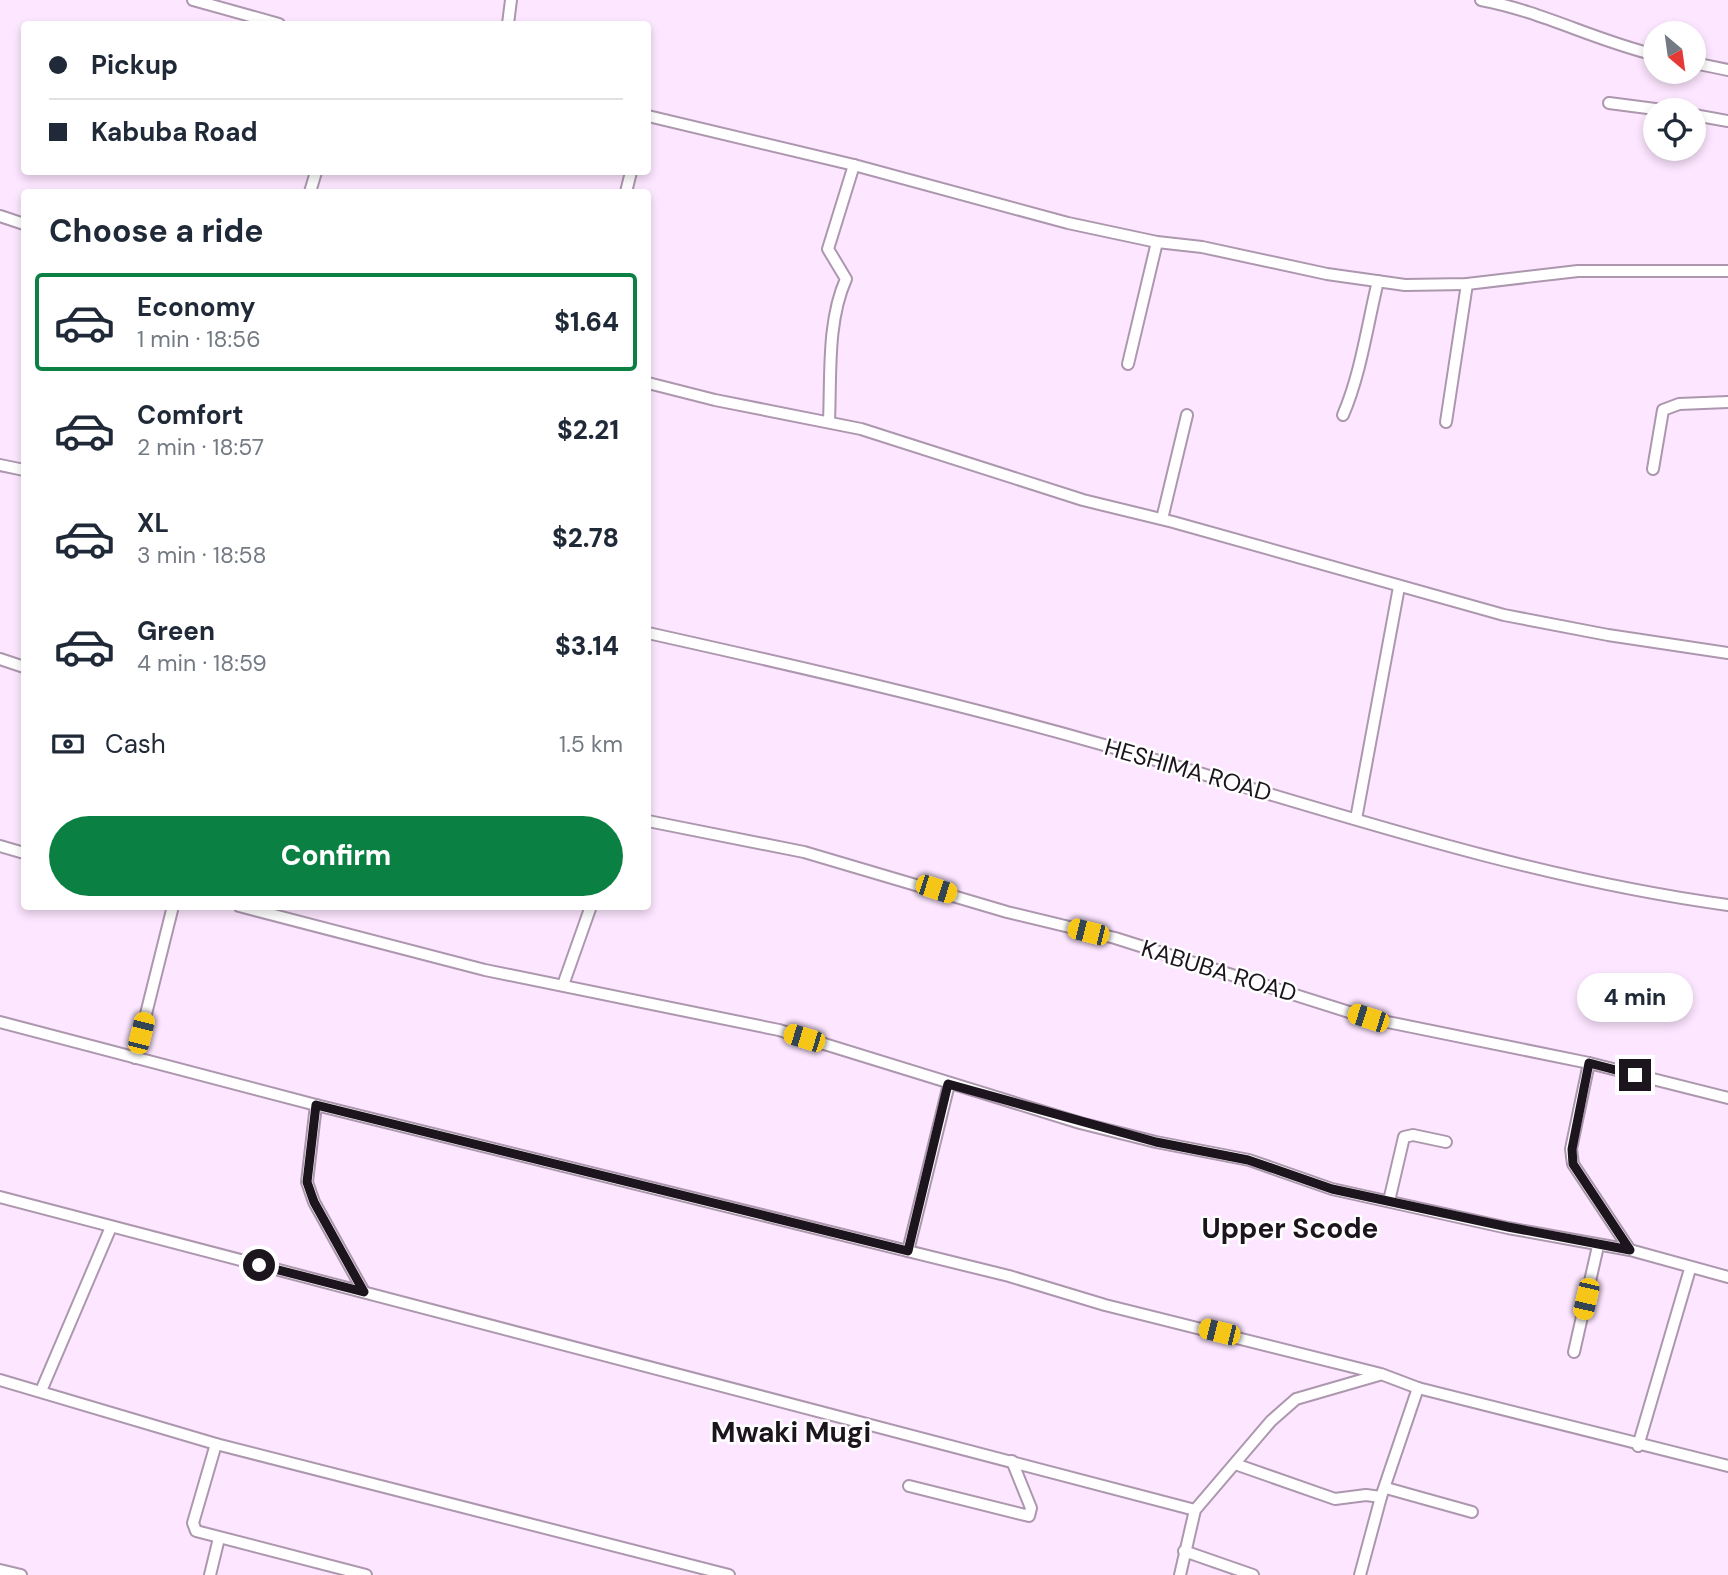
<!DOCTYPE html>
<html lang="en">
<head>
<meta charset="utf-8">
<style>
  :root { --surface:#fff; --page:#f6f6f7; --text:#1f2937; --muted:#747a83; --line:#e0e1e3; --accent:#0b8043 }
  body { margin:0; font-family:"DM Sans",sans-serif; background:var(--page); color:var(--text); height:100vh; display:flex; flex-direction:column; font-size:26px; white-space:nowrap }
  * { box-sizing:border-box; margin:0 }
  p { font-size:23px; color:var(--muted) }
  .icon { flex:none; width:38px; height:38px; fill:none; stroke:currentColor; stroke-width:2; stroke-linecap:round; stroke-linejoin:round }
  .map { position:relative; flex:1; overflow:hidden }
  .details { position:absolute; left:21px; top:189px; width:630px; height:721px; display:flex; flex-direction:column; background:var(--surface); border-radius:7px; box-shadow:0 4px 10px #0003 }
  .details>* { flex:none }
  .top-card { position:absolute; left:21px; top:21px; width:630px; height:154px; border-radius:7px; box-shadow:0 4px 10px #0003; display:grid; align-content:center; height:154px; padding:0 28px; background:var(--surface) }
  .needle { width:46px; rotate:151deg }
  .buttons { position:absolute; left:1643px; top:21px; display:grid; gap:14px }
  .buttons a { display:grid; place-items:center; width:63px; height:63px; border-radius:50%; background:var(--surface); box-shadow:0 4px 10px #0003; font-size:35px }
  .end { position:absolute; width:32px; height:32px; margin:-16px; border:9px solid #1d151d; background:#fff; box-shadow:0 0 0 4px #fff }
  .from { border-radius:50% }
  .bubble { position:absolute; height:49px; border-radius:24px; background:var(--surface); box-shadow:0 4px 10px #0003; font-size:23px; font-weight:800; line-height:49px; text-align:center }
  .car { position:absolute; width:21px; height:42px; margin:-21px -10px; border-radius:9px; box-shadow:0 0 5px 2px #0007; background:linear-gradient(#f5c518 24%,#345 0 40%,#f5c518 0 76%,#345 0 86%,#f5c518 0) }
  .top-card b { display:flex; align-items:center; gap:24px; height:66px; font-size:26px }
  .top-card b+b { border-top:2px solid var(--line) }
  .top-card i { width:18px; height:18px; background:var(--text) }
  ul { padding:0; list-style:none }
  li { display:flex; align-items:center; gap:21px; height:98px; margin:0 14px 10px; padding:0 14px; border:4px solid transparent; border-radius:7px }
  li div { flex:1 }
  li b { display:block; font-size:26px }
  li em { font-style:normal; font-weight:800 }
  li.selected { border-color:var(--accent) }
  li>.icon { width:63px; height:63px; stroke-width:1.5 }
  h2 { padding:0 28px; font-size:32px; line-height:84px }
  .pay { display:flex; align-items:center; gap:18px; height:77px; padding:0 28px; font-size:26px }
  .pay p { margin-inline-start:auto }
  .button { display:flex; gap:14px; margin-top:auto; padding:14px 28px }
  .button a { flex:1; height:80px; border-radius:42px; background:var(--accent); color:#fff; font-size:28px; font-weight:800; line-height:80px; text-align:center }
  .map>svg:first-child { display:block }
  .lines { fill:none; stroke-linecap:round; stroke-linejoin:round }
  .minor-casing { stroke:#ac97ae; stroke-width:14 }
  .minor { stroke:#fff; stroke-width:10 }
  .route { stroke:#1d151d; stroke-width:9 }
  .labels { text-anchor:middle; stroke-width:5; stroke-linejoin:round; paint-order:stroke }
  .street-label { font-size:24px; fill:#1d151d; stroke:#fff }
  .quarter-label { font-size:28px; font-weight:bold; fill:#1d151d; stroke:#fff }
</style>
</head>
<body>
<div class="map">
<svg width="1728" height="1575" viewBox="0 0 1728 1575">
  <rect width="100%" height="100%" fill="#fde6ff"/>
  <g class="lines">
    <defs>
      <g id="minor">
        <path d="M193,0L279,24"/>
        <path d="M1481,0C1541,11 1596,41 1656,55"/>
        <path d="M508,24L511,0"/>
        <path d="M1694,63L1728,70"/>
        <path d="M1609,103L1663,110"/>
        <path d="M1694,115L1728,121"/>
        <path d="M648,116L854,165L1068,223L1157,242L1202,247L1327,274L1405,285L1467,284L1578,271H1728"/>
        <path d="M310,192L316,172"/>
        <path d="M626,192L631,172"/>
        <path d="M0,216L24,224"/>
        <path d="M1128,364L1157,242"/>
        <path d="M648,383L715,400L861,429L1083,500L1173,522L1504,615L1608,635L1728,653"/>
        <path d="M1343,415C1361,373 1367,326 1378,281"/>
        <path d="M829,421C831,375 827,321 846,279L828,249L854,165"/>
        <path d="M1446,422L1467,284"/>
        <path d="M0,465L24,470"/>
        <path d="M1653,469L1663,410L1679,404L1728,402"/>
        <path d="M1162,519L1187,415"/>
        <path d="M648,633C801,667 953,702 1104,745C1310,804 1515,876 1728,905"/>
        <path d="M0,659L24,667"/>
        <path d="M1356,819L1399,587"/>
        <path d="M648,821L804,852L1007,912L1115,938L1368,1018L1589,1063L1728,1098"/>
        <path d="M0,846L24,853"/>
        <path d="M239,906L485,970L779,1030L1080,1123L1156,1142L1249,1160L1332,1189L1508,1228L1630,1250L1728,1277"/>
        <path d="M563,985L591,906"/>
        <path d="M0,1022L316,1105L1009,1276L1105,1305L1381,1374L1418,1388L1728,1466"/>
        <path d="M135,1058L173,906"/>
        <path d="M1589,1063L1571,1149L1573,1164L1630,1250"/>
        <path d="M316,1105L307,1182L314,1202L364,1292"/>
        <path d="M0,1197L1195,1510"/>
        <path d="M1389,1201L1404,1137L1413,1135L1446,1142"/>
        <path d="M908,1251L949,1084"/>
        <path d="M1574,1352L1598,1246"/>
        <path d="M0,1380L216,1444L729,1575"/>
        <path d="M41,1391L111,1227"/>
        <path d="M216,1444L193,1523L196,1531L366,1575"/>
        <path d="M1638,1446L1690,1269"/>
        <path d="M1235,1464L1335,1499L1366,1495L1381,1497"/>
        <path d="M909,1486L1029,1516L1031,1508L1012,1461"/>
        <path d="M1386,1488L1472,1512"/>
        <path d="M1184,1551L1253,1575"/>
        <path d="M0,1570L21,1575"/>
        <path d="M210,1575L219,1538"/>
        <path d="M1180,1575L1195,1510L1271,1421L1296,1399L1379,1375"/>
        <path d="M1360,1575L1381,1497L1418,1388"/>
      </g>
    </defs>
    <use href="#minor" class="minor-casing"/>
    <use href="#minor" class="minor"/>
  </g>
  <g class="lines">
    <path class="route" d="M259,1265L364,1292L314,1202L307,1182L316,1105L908,1251L948,1084L1156,1142L1248,1160L1332,1189L1508,1227L1630,1250L1573,1164L1572,1149L1589,1063L1635,1075"/>
  </g>
  <g class="labels">
    <g class="street-label">
      <text transform="translate(1188 770) rotate(16)" y="8">HESHIMA ROAD</text>
      <text transform="translate(1219 971) rotate(17)" y="8">KABUBA ROAD</text>
    </g>
    <g class="quarter-label">
      <text x="1290" y="1238">Upper Scode</text>
      <text x="791" y="1442">Mwaki Mugi</text>
    </g>
  </g>
</svg>
<div class="buttons">
<a><svg class="needle" viewBox="-14 -14 28 28"><path d="M0-13l5 13h-10z" fill="#e53935"/><path d="M0 13l5-13h-10z" fill="#747a83"/></svg></a>
<a><svg class="icon" aria-label="locate" viewBox="0 0 24 24"><circle cx="12" cy="12" r="6"/><path d="M12 2v4M12 18v4M2 12h4M18 12h4"/></svg></a>
</div>
<i class="end from" style="left:259px;top:1265px"></i>
<i class="end" style="left:1635px;top:1075px"></i>
<div class="bubble" style="left:1577px;top:973px;width:116px">4 min</div>
<i class="car" style="left:936px;top:889px;rotate:108deg"></i>
<i class="car" style="left:1088px;top:932px;rotate:284deg"></i>
<i class="car" style="left:1368px;top:1018px;rotate:288deg"></i>
<i class="car" style="left:141px;top:1033px;rotate:14deg"></i>
<i class="car" style="left:804px;top:1038px;rotate:287deg"></i>
<i class="car" style="left:1586px;top:1299px;rotate:193deg"></i>
<i class="car" style="left:1219px;top:1332px;rotate:284deg"></i>
<div class="top-card">
<b><i class="from"></i>Pickup</b>
<b><i></i>Kabuba Road</b>
</div>
<section class="details">
<h2>Choose a ride</h2>
<ul>
<li class="selected"><svg class="icon" aria-label="car" viewBox="0 0 24 24"><path d="M5 17H2v-5l4-1 3-4h7l3 4 3 1v5h-3M9 17h6M6 11h13"/><circle cx="7" cy="17" r="2"/><circle cx="17" cy="17" r="2"/></svg><div><b>Economy</b><p>1 min · 18:56</p></div><em>$1.64</em></li>
<li><svg class="icon" aria-label="car" viewBox="0 0 24 24"><path d="M5 17H2v-5l4-1 3-4h7l3 4 3 1v5h-3M9 17h6M6 11h13"/><circle cx="7" cy="17" r="2"/><circle cx="17" cy="17" r="2"/></svg><div><b>Comfort</b><p>2 min · 18:57</p></div><em>$2.21</em></li>
<li><svg class="icon" aria-label="car" viewBox="0 0 24 24"><path d="M5 17H2v-5l4-1 3-4h7l3 4 3 1v5h-3M9 17h6M6 11h13"/><circle cx="7" cy="17" r="2"/><circle cx="17" cy="17" r="2"/></svg><div><b>XL</b><p>3 min · 18:58</p></div><em>$2.78</em></li>
<li><svg class="icon" aria-label="car" viewBox="0 0 24 24"><path d="M5 17H2v-5l4-1 3-4h7l3 4 3 1v5h-3M9 17h6M6 11h13"/><circle cx="7" cy="17" r="2"/><circle cx="17" cy="17" r="2"/></svg><div><b>Green</b><p>4 min · 18:59</p></div><em>$3.14</em></li>
</ul>
<div class="pay"><svg class="icon" aria-label="cash" viewBox="0 0 24 24"><path d="M3 7h18v10H3z"/><circle cx="12" cy="12" r="2"/></svg>Cash<p>1.5 km</p></div>
<div class="button"><a>Confirm</a></div>
</section>
</div>
</body>
</html>
